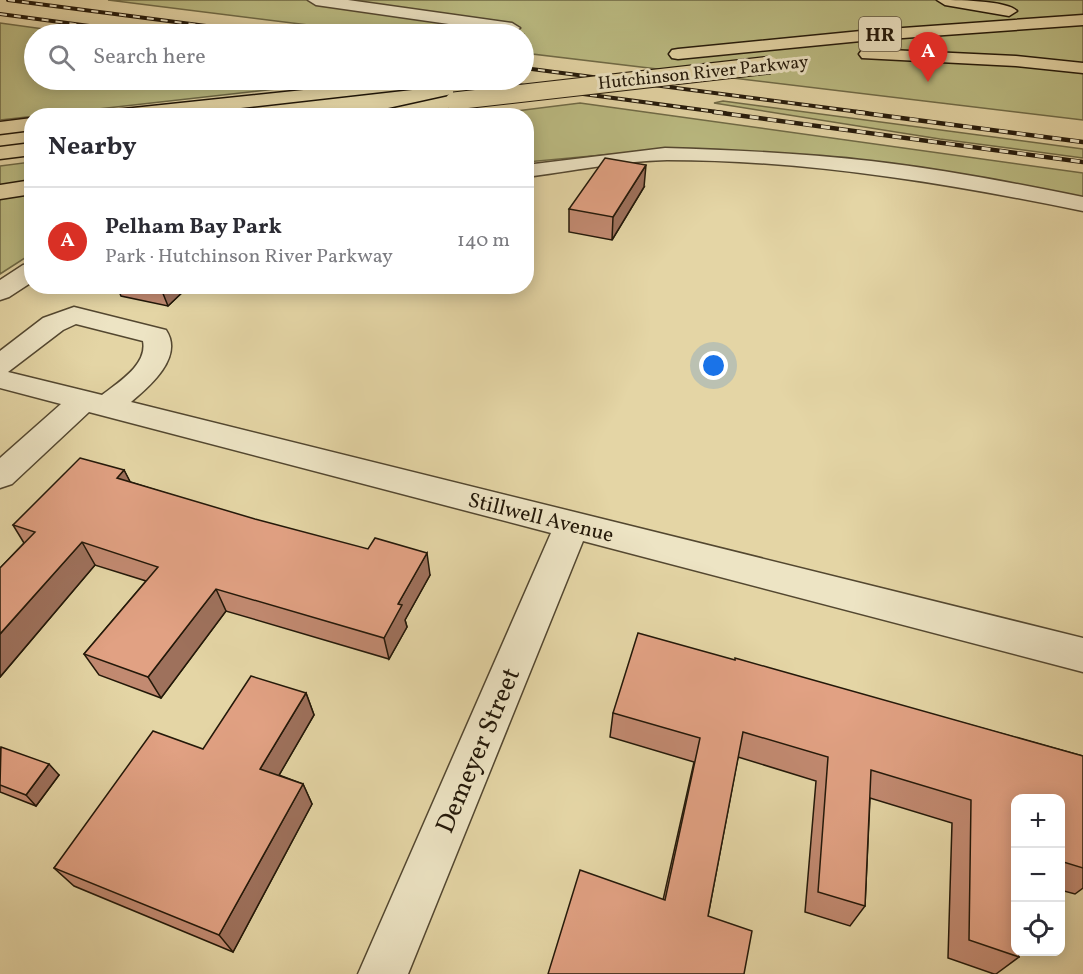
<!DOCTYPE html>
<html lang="en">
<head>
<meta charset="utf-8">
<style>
	body { margin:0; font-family:Vollkorn,serif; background:#f7f7f7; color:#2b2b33 }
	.controls { position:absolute; right:18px; bottom:18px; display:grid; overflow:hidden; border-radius:12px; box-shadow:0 3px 15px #0003 }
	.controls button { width:54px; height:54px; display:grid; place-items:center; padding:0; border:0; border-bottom:2px solid #e1e1e2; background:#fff; color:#2b2b33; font:30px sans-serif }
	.you { position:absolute; left:714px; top:366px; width:21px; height:21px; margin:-15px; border:4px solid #fff; border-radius:50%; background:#1a73e8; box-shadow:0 0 0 9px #1a73e833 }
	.badge { display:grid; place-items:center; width:39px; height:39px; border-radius:50%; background:#d93025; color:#fff; font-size:20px; font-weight:700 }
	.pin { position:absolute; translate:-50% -50px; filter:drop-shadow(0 2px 3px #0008) }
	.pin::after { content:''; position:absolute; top:32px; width:21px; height:18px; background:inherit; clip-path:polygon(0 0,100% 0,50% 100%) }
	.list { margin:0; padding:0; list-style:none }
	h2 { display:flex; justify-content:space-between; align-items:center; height:78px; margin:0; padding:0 24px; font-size:26px }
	h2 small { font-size:20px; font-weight:400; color:#7c7c81 }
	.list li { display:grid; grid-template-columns:39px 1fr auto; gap:18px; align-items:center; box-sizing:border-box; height:108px; padding:0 24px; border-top:2px solid #e1e1e2 }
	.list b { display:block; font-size:22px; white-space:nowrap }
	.list p { margin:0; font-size:20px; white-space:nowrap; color:#7c7c81 }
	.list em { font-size:20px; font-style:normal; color:#7c7c81 }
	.icon { flex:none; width:33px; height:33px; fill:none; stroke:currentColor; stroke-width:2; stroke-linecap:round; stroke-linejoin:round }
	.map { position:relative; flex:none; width:1083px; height:974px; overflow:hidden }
	.search { position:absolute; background:#fff; box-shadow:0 3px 15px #0003; left:24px; top:24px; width:510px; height:66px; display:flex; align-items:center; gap:15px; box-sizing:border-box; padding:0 21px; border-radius:33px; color:#7c7c81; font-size:22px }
	.panel { position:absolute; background:#fff; box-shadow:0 3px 15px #0003; left:24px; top:108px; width:510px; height:186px; border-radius:24px }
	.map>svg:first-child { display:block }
</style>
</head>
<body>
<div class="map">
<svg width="1083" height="974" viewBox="0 0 1083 974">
	<rect width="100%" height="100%" fill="#e4d5a5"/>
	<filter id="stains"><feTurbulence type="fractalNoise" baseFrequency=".00333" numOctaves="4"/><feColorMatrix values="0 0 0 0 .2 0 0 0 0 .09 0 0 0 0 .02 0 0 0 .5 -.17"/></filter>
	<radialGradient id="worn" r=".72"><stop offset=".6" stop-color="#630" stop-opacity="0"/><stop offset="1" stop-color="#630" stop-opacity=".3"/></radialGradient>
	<path fill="#bbbb82" stroke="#6f6a46" stroke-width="1.5" d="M 108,0 L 1083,0 L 1083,120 L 524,53 L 524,34 L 381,34 Z
		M 0,23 L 80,34 L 34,34 L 34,80 L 357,80 L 0,120 Z
		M 723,101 L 1083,149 L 1083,158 L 940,139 L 714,103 Z
		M 580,103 L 1083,173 L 1083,197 L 656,150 L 527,162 L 526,116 L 456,116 L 474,113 L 493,114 Z
		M 31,162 L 31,183 L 0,188 L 0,166 Z
		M 31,193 L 31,254 L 0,274 L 0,198 Z"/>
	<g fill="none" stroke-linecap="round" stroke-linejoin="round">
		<g stroke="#534730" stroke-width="3">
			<path id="minor" d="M 308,0 L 348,0 L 512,23 L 520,28 L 512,33 L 316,5 Z
				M 665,148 C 733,150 803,153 871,161 C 942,169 1013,183 1083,197 L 1083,211 C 946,183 807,160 667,160 C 620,161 573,171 526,177 L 526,165 Z
				M 32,263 L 32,282 L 9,297 L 0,300 L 0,280 L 23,265 Z
				M 74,307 L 166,330 C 184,357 150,386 131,402 L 1083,638 L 1083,672 L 583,541 L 408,974 L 358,974 L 551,533 L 89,412 L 12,484 L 0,488 L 0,458 L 61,404 L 0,388 L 0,351 L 43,318 ZM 76,324 L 143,341 C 148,365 117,383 102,395 L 8,372 L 63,330 Z"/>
		</g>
		<g stroke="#231809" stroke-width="3">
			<path id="highway" d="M 937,0 C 955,0 1006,0 1017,11 L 1009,16 L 945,5 Z
				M 1083,15 L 1083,25 L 861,41 L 678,59 L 672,58 L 669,54 L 672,50 L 678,49 L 861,31 Z
				M 868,49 L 1016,56 L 1083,63 L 1083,73 L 1016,66 L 862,58 L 859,54 L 862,50 Z
				M 398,80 L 452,80 L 449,84 L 443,85 L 171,116 L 105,116 L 107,112 L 114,110 Z
				M 454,95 L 461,97 L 463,101 L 461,105 L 413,116 L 375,116 L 377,112 Z
				M 32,118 L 32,130 L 0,134 L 0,122 Z
				M 32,143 L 32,155 L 0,159 L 0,147 Z
				M 32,180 L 32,194 L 0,199 L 0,185 Z"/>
		</g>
		<use href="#minor" fill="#ede4c4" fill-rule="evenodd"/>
		<use href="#highway" fill="#e4d5a5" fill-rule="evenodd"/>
		<g stroke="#231809" stroke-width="4">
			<path id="rail-far1" d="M 8,0 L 268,34
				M 0,14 L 149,34
				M 524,68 L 867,113
				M 479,80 L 725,113"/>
		</g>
		<g stroke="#231809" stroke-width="4.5">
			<path id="rail" d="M 714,112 L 1083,162
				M 856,112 L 1083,142"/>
		</g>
		<use href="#rail-far1" stroke="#ede4c4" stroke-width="2" stroke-dasharray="7" stroke-linecap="butt"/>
		<use href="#rail" stroke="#ede4c4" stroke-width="3" stroke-dasharray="9" stroke-linecap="butt"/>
		<g stroke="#231809" stroke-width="19" stroke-linecap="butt">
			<path id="highway-bridge" d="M 454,101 L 770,65"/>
		</g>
		<use href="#highway-bridge" stroke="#e4d5a5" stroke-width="17"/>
	</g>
	<path fill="#c28a71" stroke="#231809" stroke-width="1.5" d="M 644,187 L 612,240 L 569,232 L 569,209 Z
		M 117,286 L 189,286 L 168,306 L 121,296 Z
		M 124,470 L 130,482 L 430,575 L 405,620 L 407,627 L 389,659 L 226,611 L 161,698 L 99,675 L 84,654 L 146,581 L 95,565 L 0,677 L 0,568 L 24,543 L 13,525 Z
		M 735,660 L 1083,756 L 1083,888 L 1075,894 L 1060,890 L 1060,798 L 1016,798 L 1016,951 L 1019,957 L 996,974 L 994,974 L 948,958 L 952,823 L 870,798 L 865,906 L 850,926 L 805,912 L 816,781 L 738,757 L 708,916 L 663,900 L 694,762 L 610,737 L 613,713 Z
		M 306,693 L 314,715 L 279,775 L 303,784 L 312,804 L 233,952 L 74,886 L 54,868 L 203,749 Z
		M 0,748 L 59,775 L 36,806 L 0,792 Z"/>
	<path fill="#9e715c" stroke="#231809" stroke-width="1.5" d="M 646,165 L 644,187 L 612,240 L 613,217 Z
		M 160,286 L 189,286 L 168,306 Z
		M 124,470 L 136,493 L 117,478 Z
		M 82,542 L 95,565 L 0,677 L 0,634 Z
		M 427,553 L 430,575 L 405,620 L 407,627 L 389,659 L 384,638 L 398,604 Z
		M 216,589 L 226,611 L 161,698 L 148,677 Z
		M 306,693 L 314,715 L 271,789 L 260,769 Z
		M 49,764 L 59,775 L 36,806 L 26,795 Z
		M 303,784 L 312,804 L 233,952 L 219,935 Z"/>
	<path fill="#e1a183" stroke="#231809" stroke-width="1.5" d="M 605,158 L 646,165 L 613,217 L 569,209 Z
		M 80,458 L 124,470 L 117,478 L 255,519 L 368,549 L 375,538 L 427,553 L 398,604 L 402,605 L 384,638 L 216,589 L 148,677 L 84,654 L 158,567 L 82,542 L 0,634 L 0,568 L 35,532 L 13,525 Z
		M 638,633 L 735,660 L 735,658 L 767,667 L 1083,756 L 1083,868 L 1060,861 L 1060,798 L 1016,798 L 1016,951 L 1019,951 L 1019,957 L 969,940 L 971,800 L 871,770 L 865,906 L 818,892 L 828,757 L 743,732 L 708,916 L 752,931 L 744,974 L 548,974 L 580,870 L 665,900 L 700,738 L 613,713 Z
		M 251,676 L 306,693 L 260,769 L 303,784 L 219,935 L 54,868 L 153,731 L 203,749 Z
		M 1,747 L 49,764 L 26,795 L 0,785 Z"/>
	<g text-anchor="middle" stroke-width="6" stroke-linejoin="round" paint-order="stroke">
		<g font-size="18" fill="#231809" stroke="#ede4c4">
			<text transform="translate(703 72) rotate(-6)" y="6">Hutchinson River Parkway</text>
		</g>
		<rect fill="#ede4c4" stroke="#605541" stroke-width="1.5" x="859" y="17" width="42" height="34" rx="4.5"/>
		<g font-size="20" font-weight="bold" fill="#231809">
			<text x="880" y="41">HR</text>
		</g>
		<g font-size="21" fill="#231809" stroke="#ede4c4">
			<text transform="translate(541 517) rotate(14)" y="7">Stillwell Avenue</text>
		</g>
		<g font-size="26" fill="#231809" stroke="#ede4c4">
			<text transform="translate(477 750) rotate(-67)" y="9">Demeyer Street</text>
		</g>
	</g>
	<rect width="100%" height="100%" filter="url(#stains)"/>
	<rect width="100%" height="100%" fill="url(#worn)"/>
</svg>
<div class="controls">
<button>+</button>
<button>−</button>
<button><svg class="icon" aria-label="locate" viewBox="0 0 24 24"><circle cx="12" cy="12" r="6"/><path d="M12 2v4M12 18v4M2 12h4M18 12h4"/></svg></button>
</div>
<div class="you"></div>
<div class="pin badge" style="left:928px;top:82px">A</div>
<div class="search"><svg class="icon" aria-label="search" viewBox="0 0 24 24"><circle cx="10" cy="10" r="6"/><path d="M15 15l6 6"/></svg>Search here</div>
<section class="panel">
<h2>Nearby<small></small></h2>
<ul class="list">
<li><span class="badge">A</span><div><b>Pelham Bay Park</b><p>Park · Hutchinson River Parkway</p></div><em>140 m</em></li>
</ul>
</section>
</div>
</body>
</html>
